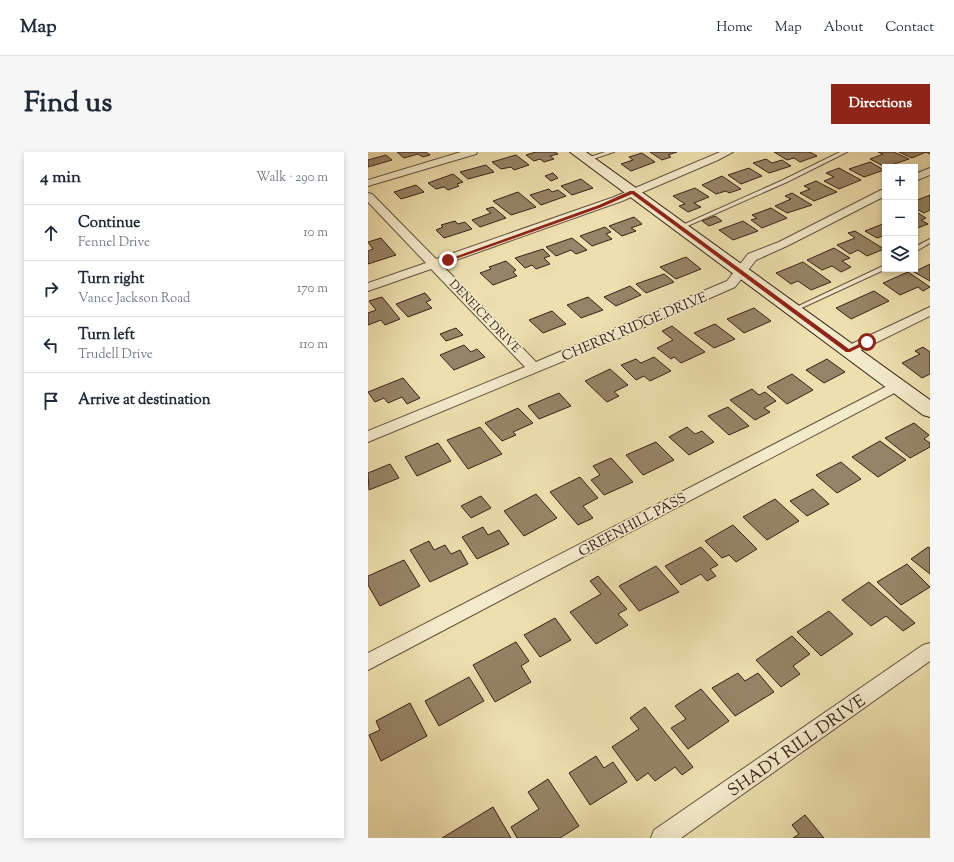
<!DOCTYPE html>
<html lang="en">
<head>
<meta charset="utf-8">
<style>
	body { margin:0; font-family:"Sorts Mill Goudy",serif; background:#f6f6f7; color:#1f2937 }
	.controls { position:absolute; right:12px; top:12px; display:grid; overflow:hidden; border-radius:0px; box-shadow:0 2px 6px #0003 }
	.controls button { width:36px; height:36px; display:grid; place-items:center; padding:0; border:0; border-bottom:1px solid #e0e1e3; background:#fff; color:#1f2937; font:20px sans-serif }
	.stop { position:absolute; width:12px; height:12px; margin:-9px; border:3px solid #8f2418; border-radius:50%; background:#fff }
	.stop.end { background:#8f2418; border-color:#fff; box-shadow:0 1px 4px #0008 }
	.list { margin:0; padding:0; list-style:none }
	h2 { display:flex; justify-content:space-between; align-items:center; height:52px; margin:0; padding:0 16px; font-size:17px }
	h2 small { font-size:13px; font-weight:400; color:#747a83 }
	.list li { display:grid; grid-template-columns:26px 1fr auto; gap:12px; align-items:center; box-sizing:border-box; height:56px; padding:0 16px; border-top:1px solid #e0e1e3 }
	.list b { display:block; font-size:15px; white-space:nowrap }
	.list p { margin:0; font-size:13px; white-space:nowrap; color:#747a83 }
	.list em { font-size:13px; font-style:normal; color:#747a83 }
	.icon { flex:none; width:22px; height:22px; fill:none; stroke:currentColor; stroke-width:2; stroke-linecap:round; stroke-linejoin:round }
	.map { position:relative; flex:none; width:562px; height:686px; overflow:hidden; border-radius:0px }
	header { display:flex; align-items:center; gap:24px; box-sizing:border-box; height:56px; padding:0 20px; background:#fff; border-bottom:1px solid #e0e1e3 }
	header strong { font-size:19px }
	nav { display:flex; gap:22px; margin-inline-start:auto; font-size:14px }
	.intro { display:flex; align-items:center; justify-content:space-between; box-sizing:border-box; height:96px; padding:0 24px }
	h1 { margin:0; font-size:28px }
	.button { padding:10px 18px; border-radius:0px; background:#8f2418; color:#fff; font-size:14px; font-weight:700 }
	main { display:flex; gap:24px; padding:0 24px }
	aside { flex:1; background:#fff; border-radius:0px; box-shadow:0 2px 6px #0003 }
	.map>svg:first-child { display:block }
</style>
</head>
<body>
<header>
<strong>Map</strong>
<nav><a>Home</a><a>Map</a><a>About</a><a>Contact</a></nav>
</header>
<div class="intro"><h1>Find us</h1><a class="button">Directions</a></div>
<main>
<aside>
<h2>4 min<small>Walk · 290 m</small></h2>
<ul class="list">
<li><svg class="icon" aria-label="ahead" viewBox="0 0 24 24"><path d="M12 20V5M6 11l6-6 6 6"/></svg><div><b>Continue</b><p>Fennel Drive</p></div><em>10 m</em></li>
<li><svg class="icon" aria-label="right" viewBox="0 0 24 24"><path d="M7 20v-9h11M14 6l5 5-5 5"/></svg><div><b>Turn right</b><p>Vance Jackson Road</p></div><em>170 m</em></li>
<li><svg class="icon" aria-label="left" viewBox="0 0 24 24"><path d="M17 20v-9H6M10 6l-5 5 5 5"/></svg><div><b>Turn left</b><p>Trudell Drive</p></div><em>110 m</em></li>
<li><svg class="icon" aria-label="arrive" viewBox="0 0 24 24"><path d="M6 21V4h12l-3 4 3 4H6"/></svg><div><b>Arrive at destination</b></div></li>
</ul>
</aside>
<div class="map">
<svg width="562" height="686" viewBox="0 0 562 686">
	<rect width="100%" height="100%" fill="#eddfae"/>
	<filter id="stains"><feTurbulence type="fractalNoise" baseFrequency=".005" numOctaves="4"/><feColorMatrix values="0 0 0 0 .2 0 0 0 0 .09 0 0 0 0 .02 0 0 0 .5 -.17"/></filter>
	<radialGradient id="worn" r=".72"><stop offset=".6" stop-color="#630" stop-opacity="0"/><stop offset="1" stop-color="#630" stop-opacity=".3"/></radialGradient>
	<path fill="#968466" stroke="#372219" d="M 29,0 L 58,0 L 62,3 L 55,5 L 50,2 L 36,6 Z
		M 168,0 L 187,0 L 190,2 L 182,4 L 186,7 L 176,10 L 172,7 L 166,9 L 158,3 Z
		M 282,0 L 309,0 L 300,3 L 303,5 L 294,8 Z
		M 406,0 L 442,0 L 449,4 L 432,10 L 426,6 L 419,8 Z
		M 510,0 L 526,0 L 541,7 L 517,15 L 502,7 L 515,2 Z
		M 531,0 L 562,0 L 562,2 L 558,0 L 544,6 Z
		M 274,1 L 287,10 L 263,19 L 253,12 L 265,8 L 261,5 Z
		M 18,3 L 24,8 L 0,15 L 0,8 Z
		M 148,3 L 161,13 L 146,18 L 143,15 L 133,17 L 124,10 Z
		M 398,7 L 404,11 L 414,8 L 423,14 L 401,21 L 385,11 Z
		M 502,10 L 516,18 L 496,25 L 481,17 Z
		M 118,13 L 126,20 L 100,27 L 92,20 Z
		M 381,16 L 394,24 L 373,32 L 360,23 Z
		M 471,16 L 493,28 L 471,37 L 456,29 L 466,25 L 458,21 Z
		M 185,21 L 190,26 L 183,29 L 177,24 Z
		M 85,22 L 95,30 L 89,32 L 91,34 L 80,38 L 76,35 L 68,37 L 60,31 Z
		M 354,24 L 373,37 L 361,41 L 358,39 L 348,42 L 334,33 Z
		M 213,27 L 225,36 L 204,43 L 193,34 Z
		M 448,29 L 469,40 L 446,49 L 432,41 L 442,37 L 436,34 Z
		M 48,33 L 56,40 L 33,47 L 26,40 Z
		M 327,36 L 341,45 L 326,51 L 333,55 L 320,60 L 311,54 L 317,52 L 305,44 Z
		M 181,37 L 184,40 L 190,38 L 198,44 L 173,53 L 162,43 Z
		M 150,40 L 168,55 L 143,63 L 125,49 Z
		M 424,41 L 444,53 L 419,61 L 407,54 L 423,47 L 417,44 Z
		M 562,43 L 562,58 L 556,61 L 547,56 L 547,49 Z
		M 125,55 L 138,66 L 112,75 L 104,68 L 123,61 L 118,57 Z
		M 403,56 L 419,66 L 394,76 L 383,68 L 389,66 L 384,63 Z
		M 547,59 L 558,66 L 553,68 L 560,72 L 547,77 Z
		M 347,64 L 354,69 L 341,74 L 334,69 Z
		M 266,65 L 274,72 L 263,76 L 268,79 L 254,84 L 241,74 Z
		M 87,69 L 90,72 L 97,70 L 104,77 L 76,86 L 68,78 L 75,75 L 73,73 Z
		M 375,69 L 390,79 L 365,88 L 351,78 Z
		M 517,71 L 517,83 L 509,86 L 497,79 Z
		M 237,75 L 243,80 L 238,82 L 244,87 L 224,94 L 212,84 Z
		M 487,79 L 516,97 L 499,104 L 490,98 L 482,102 L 469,93 L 487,86 L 480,81 Z
		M 13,86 L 28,103 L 0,112 L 0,99 L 5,97 L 0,90 Z
		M 204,86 L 219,98 L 208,102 L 203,98 L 188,104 L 178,95 Z
		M 466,96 L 482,106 L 474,109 L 483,115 L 473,120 L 464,114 L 454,118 L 439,108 Z
		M 175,97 L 182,104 L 176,106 L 182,112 L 168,117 L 164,113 L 157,116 L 147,106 Z
		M 318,105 L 333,117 L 308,127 L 292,115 Z
		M 138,109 L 148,118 L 145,120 L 149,124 L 125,133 L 112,121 L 123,117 L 121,115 Z
		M 435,110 L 463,130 L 443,138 L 430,129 L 423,132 L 408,121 Z
		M 562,112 L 562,129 L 546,120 Z
		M 540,120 L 562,135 L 555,139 L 550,135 L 532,143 L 515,131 Z
		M 296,122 L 306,130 L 278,141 L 268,132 Z
		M 262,134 L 273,143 L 248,154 L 236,145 Z
		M 506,139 L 521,149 L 483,167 L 468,156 Z
		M 57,141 L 63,148 L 58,150 L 64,156 L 40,165 L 28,152 Z
		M 14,145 L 32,167 L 17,173 L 13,168 L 0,173 L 0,161 L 8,158 L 1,149 Z
		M 220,145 L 235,158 L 213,166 L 199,153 Z
		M 386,156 L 403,169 L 376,181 L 359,167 Z
		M 184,159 L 198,172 L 175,181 L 161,168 Z
		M 347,172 L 367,187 L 346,196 L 326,181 Z
		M 304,174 L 337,200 L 313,211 L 306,205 L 303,207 L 289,196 L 305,188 L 294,179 Z
		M 88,176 L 95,183 L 78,189 L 72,182 Z
		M 96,193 L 103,200 L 109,197 L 117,205 L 86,218 L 72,203 Z
		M 555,195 L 562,200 L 562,222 L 554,226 L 534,211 L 552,202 L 547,199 Z
		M 286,205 L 303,219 L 282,229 L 276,224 L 268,228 L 253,213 L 268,207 L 273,211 Z
		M 459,207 L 477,220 L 456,231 L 438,218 Z
		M 242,217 L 260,233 L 246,240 L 251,244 L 239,250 L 217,229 Z
		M 424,222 L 445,238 L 419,252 L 399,235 Z
		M 35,226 L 52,246 L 39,252 L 34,245 L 20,251 L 16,246 L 7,250 L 0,240 Z
		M 384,237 L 391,243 L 397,240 L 408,249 L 396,256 L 402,260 L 387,268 L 362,248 Z
		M 191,241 L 203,254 L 171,267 L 160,254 Z
		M 360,255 L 381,274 L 361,283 L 340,264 Z
		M 150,256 L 165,271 L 145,280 L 148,283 L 134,289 L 117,271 Z
		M 546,271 L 561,283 L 556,287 L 562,291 L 562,295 L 542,306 L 517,286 Z
		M 112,275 L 134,302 L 100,317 L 79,288 Z
		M 319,275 L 327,282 L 334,279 L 346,290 L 321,303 L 301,285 Z
		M 512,289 L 538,308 L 510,325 L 484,305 Z
		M 288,290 L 306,308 L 275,323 L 258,303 Z
		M 70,291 L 83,309 L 49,324 L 37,305 Z
		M 243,306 L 265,330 L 236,343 L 223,328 L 232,323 L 225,314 Z
		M 473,310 L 493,327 L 469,341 L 448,323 Z
		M 22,312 L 31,326 L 1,338 L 0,321 Z
		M 212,325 L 230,346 L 215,354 L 225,366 L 210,373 L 182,340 Z
		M 445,337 L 461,352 L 439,364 L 422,349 Z
		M 168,342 L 189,366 L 156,384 L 136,359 Z
		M 113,344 L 123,356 L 103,366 L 93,354 Z
		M 407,347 L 431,369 L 399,388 L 375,365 Z
		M 365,373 L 389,397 L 368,410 L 361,403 L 354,406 L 337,389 Z
		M 115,375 L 120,383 L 131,378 L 141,392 L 109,407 L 94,385 Z
		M 61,389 L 66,398 L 77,393 L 83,402 L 92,398 L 100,412 L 62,430 L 42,398 Z
		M 333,395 L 350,413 L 342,417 L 348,424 L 339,429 L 333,422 L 313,433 L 297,414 Z
		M 560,395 L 562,396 L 562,422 L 543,407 Z
		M 36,408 L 52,434 L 12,454 L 0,433 L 0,424 Z
		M 539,412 L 562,435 L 533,453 L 509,430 Z
		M 288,414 L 311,440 L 271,459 L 251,434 Z
		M 230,424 L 259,457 L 250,462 L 260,473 L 228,492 L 202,460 L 233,442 L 222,429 Z
		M 501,430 L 547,471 L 535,479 L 518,464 L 503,474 L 474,448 Z
		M 461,459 L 485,482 L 453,504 L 429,480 Z
		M 187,466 L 203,488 L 172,505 L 156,483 Z
		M 424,484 L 442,502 L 425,514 L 432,522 L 413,535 L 388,508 Z
		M 148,490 L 161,509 L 153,514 L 163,530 L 127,550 L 105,513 Z
		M 370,521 L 377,529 L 390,521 L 406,540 L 367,564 L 344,536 Z
		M 101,525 L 116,549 L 71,574 L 57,549 Z
		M 333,537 L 361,569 L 320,597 L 303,576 L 318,567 L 307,554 Z
		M 42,551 L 59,584 L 13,609 L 1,583 L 12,578 L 8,569 Z
		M 277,555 L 325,615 L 314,623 L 307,615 L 287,629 L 280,621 L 269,629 L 244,595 L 271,577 L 262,566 Z
		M 228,604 L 236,616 L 245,610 L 259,630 L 222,653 L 201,621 Z
		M 180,627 L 211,674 L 192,686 L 149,686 L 143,675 L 171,657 L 160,640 Z
		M 125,655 L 143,686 L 74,686 Z
		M 437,663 L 456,686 L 425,686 L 431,682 L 424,673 Z"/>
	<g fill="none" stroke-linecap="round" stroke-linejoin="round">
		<g stroke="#64513e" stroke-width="2">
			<path id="lane" d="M 237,0 L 246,0 L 219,9 L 216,7 Z
				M 472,0 L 479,0 L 419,30 L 315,76 L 310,75 L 415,28 Z
				M 562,87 L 562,91 L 547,100 L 547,95 Z
				M 517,113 L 518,117 L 427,159 L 425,160 L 422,158 Z"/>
		</g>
		<g stroke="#64513e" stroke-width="2">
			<path id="street" d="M 93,0 L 109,0 L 108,2 L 0,34 L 0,28 Z
				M 352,0 L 365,0 L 350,8 L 254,49 L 74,113 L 168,210 L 359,129 L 380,102 L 411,90 L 513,38 L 517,37 L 517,44 L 419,94 L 388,108 L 367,135 L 256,184 L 0,290 L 0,279 L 157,215 L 63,117 L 0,139 L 0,131 L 58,111 L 0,50 L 0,41 L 4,42 L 68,107 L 246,45 Z
				M 562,16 L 562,23 L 547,29 L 547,22 Z
				M 562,155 L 562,164 L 485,202 L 475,202 L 473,199 L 475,196 Z
				M 529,229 L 534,231 L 536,234 L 534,237 L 0,518 L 0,501 Z
				M 562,491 L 562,509 L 313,686 L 283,686 L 286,678 L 555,493 Z"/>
		</g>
		<g stroke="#372219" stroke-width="2">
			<path id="secondary" d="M 202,0 L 218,0 L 562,248 L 562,265 L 555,263 Z"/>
		</g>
		<use href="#lane" fill="#f3eaca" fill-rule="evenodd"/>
		<use href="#street" fill="#f3eaca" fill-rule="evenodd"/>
		<use href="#secondary" fill="#f3eaca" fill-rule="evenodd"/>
	</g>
	<path fill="#8f2418" d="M 262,39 L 266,39 L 481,197 L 497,189 L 502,190 L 482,200 L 478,200 L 264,42 L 234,55 L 82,109 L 78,108 L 231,53 Z"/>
	<g text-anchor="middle" stroke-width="3.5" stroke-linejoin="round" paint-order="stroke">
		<g font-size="12" fill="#372219" stroke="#f3eaca">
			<text transform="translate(117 164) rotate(46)" y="4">DENEICE DRIVE</text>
		</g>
		<g font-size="14" fill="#372219" stroke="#f3eaca">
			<text transform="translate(266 174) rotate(-23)" y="5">CHERRY RIDGE DRIVE</text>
			<text transform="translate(264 372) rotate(-28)" y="5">GREENHILL PASS</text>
		</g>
		<g font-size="17" fill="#372219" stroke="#f3eaca">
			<text transform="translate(428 593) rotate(-35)" y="6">SHADY RILL DRIVE</text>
		</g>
	</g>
	<rect width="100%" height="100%" filter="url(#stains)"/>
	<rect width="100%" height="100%" fill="url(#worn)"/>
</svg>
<div class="controls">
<button>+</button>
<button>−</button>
<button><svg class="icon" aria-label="layers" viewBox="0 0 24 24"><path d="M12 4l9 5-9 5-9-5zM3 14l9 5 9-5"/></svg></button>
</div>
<div class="stop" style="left:499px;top:190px"></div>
<div class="stop end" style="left:80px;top:108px"></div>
</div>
</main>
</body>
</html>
